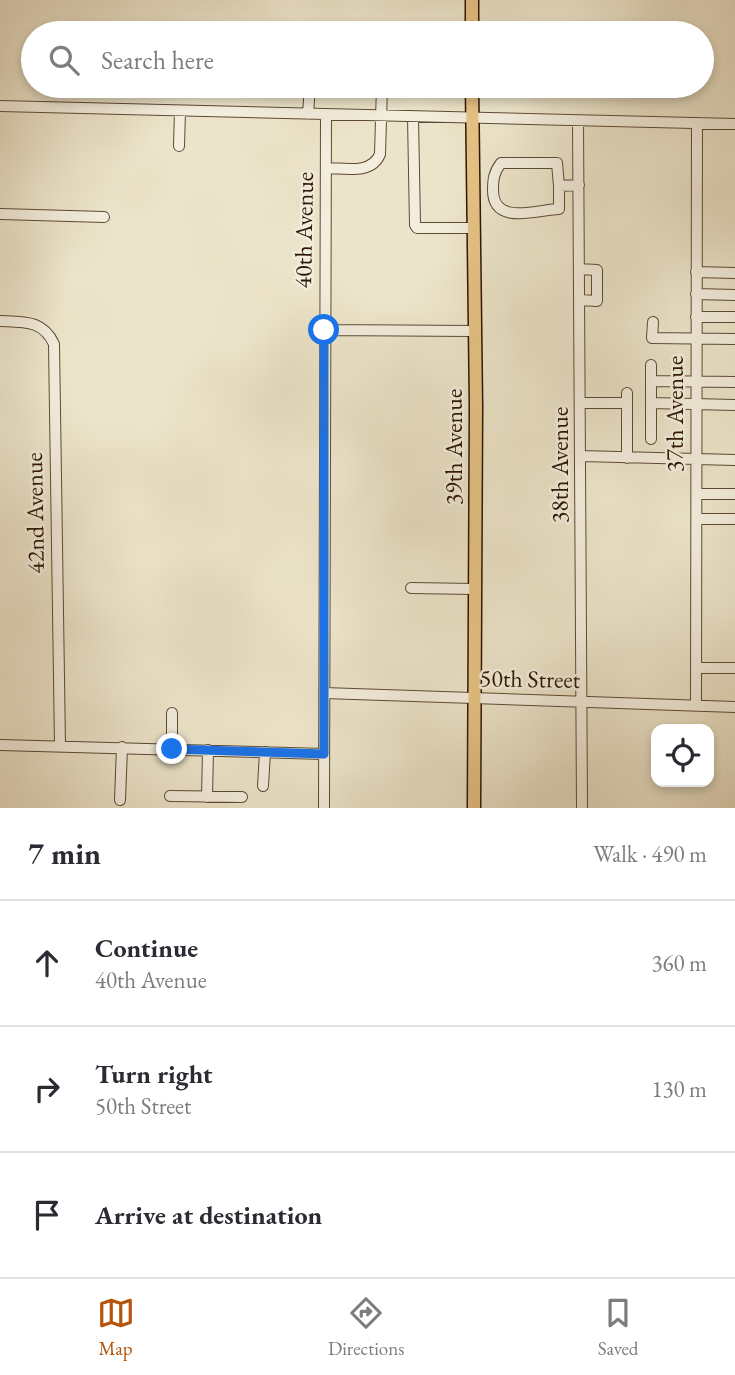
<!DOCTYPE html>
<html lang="en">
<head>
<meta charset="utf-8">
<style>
	body { margin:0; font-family:"EB Garamond",serif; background:#f2f2f3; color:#2b2b33 }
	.controls { position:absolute; right:21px; bottom:21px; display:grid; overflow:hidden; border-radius:14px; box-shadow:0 4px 10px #0003 }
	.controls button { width:63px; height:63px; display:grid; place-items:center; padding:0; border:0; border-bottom:2px solid #e1e1e2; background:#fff; color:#2b2b33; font:35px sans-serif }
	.stop { position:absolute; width:21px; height:21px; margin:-16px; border:5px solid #1a73e8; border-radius:50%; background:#fff }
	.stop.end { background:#1a73e8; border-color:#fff; box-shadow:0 2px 7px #0008 }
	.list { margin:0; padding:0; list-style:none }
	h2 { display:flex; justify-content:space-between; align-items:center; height:91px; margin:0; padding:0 28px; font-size:30px }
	h2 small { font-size:23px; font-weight:400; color:#7c7c81 }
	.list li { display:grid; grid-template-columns:46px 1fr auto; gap:21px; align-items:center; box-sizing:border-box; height:126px; padding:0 28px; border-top:2px solid #e1e1e2 }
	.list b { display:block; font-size:26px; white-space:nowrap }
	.list p { margin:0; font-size:23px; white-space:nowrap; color:#7c7c81 }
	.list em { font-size:23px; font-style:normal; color:#7c7c81 }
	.icon { flex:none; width:38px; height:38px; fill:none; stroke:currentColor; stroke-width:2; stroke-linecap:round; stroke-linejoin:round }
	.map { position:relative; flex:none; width:735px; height:808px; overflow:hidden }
	.search { position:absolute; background:#fff; box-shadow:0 4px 10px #0003; left:21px; right:21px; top:21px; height:77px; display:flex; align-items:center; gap:18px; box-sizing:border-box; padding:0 24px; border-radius:38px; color:#7c7c81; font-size:26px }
	.sheet { height:469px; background:#fff }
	nav { display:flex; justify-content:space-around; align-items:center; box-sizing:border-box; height:98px; border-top:2px solid #e1e1e2; background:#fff; font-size:19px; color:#7c7c81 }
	nav a { display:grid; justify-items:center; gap:4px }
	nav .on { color:#b45309 }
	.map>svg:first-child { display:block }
</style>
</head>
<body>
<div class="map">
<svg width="735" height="808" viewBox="0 0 735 808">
	<rect width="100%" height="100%" fill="#ece4ca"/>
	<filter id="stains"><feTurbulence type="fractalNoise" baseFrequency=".00286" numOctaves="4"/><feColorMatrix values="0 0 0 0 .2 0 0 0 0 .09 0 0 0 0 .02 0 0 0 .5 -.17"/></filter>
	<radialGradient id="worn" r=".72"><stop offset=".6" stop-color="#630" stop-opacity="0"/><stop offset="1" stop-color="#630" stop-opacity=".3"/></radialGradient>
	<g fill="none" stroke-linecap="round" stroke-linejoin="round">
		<g stroke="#5e4a33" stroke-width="12">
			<path id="minor" d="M 0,106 L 735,124
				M 308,114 L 310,86
				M 413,117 L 415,225 L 417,228 L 474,228
				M 578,121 L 582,808
				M 179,146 L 180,111
				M 326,168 C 344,168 372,175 380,154 L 382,86
				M 559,186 L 559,209 C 540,209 493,227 493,190 C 493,179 494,172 501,163 L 557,163 L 559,186 L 579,185
				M 0,214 L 104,217
				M 579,269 L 597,270 L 597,301 L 580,300
				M 696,272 L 735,273
				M 696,294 L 735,295
				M 696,317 L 735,317
				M 0,321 C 24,322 43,320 54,344 L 60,745
				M 653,322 L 652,338 L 735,339
				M 324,330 L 474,331
				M 652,381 L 735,382
				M 627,393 L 627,458
				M 580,403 L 627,403
				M 651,403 L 735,405
				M 651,439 L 651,365
				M 581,456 L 735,460
				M 697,494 L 735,494
				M 697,519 L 735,519
				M 411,588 L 474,589
				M 696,668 L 735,668
				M 324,693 L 735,707
				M 696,705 L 697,123
				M 172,713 L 172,749
				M 0,745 L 324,754
				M 263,786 L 265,752
				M 170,796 L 242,797
				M 207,797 L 208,750
				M 120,800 L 122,747
				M 324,808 L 326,115"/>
		</g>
		<g stroke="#2e1601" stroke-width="15">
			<path id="major" d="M 472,0 L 472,33
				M 472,86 L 476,406 L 474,808"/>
		</g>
		<use href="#minor" stroke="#f3eddd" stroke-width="10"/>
		<use href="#major" stroke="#e6c285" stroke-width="12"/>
	</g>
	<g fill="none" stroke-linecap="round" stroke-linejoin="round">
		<path stroke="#1a73e8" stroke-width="9" d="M 172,749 L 324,754 L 324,330"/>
	</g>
	<g text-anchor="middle" stroke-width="5" stroke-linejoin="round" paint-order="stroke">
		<g font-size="24" fill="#2e1601" stroke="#f3eddd">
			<text transform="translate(304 230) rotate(-89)" y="8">40th Avenue</text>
			<text transform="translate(675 414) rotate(-90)" y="8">37th Avenue</text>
			<text transform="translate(454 447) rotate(-90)" y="8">39th Avenue</text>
			<text transform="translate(560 465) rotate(-90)" y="8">38th Avenue</text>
			<text transform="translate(35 513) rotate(-91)" y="8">42nd Avenue</text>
			<text transform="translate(530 679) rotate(1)" y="8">50th Street</text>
		</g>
	</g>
	<rect width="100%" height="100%" filter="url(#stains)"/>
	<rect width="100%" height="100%" fill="url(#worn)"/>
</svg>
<div class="controls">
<button><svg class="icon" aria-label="locate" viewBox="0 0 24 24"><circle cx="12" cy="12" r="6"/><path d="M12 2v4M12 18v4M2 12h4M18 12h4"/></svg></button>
</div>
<div class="stop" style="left:324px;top:330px"></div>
<div class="stop end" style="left:172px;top:749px"></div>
<div class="search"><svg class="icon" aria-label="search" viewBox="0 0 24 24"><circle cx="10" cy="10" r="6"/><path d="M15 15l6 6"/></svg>Search here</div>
</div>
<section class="sheet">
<h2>7 min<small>Walk · 490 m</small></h2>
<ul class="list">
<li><svg class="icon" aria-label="ahead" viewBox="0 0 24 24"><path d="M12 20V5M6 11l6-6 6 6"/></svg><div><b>Continue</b><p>40th Avenue</p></div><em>360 m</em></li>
<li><svg class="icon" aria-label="right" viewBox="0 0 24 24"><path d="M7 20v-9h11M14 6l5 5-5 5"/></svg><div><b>Turn right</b><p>50th Street</p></div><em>130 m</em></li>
<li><svg class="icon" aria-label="arrive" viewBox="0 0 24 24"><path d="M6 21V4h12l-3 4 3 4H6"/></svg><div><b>Arrive at destination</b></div></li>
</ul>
</section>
<nav>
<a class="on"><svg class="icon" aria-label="map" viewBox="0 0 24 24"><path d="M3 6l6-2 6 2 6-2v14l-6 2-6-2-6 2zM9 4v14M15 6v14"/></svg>Map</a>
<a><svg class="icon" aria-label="directions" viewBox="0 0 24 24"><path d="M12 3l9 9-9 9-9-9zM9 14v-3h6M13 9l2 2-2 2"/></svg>Directions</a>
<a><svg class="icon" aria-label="saved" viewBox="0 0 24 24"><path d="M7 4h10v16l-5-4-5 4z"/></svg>Saved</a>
</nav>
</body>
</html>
